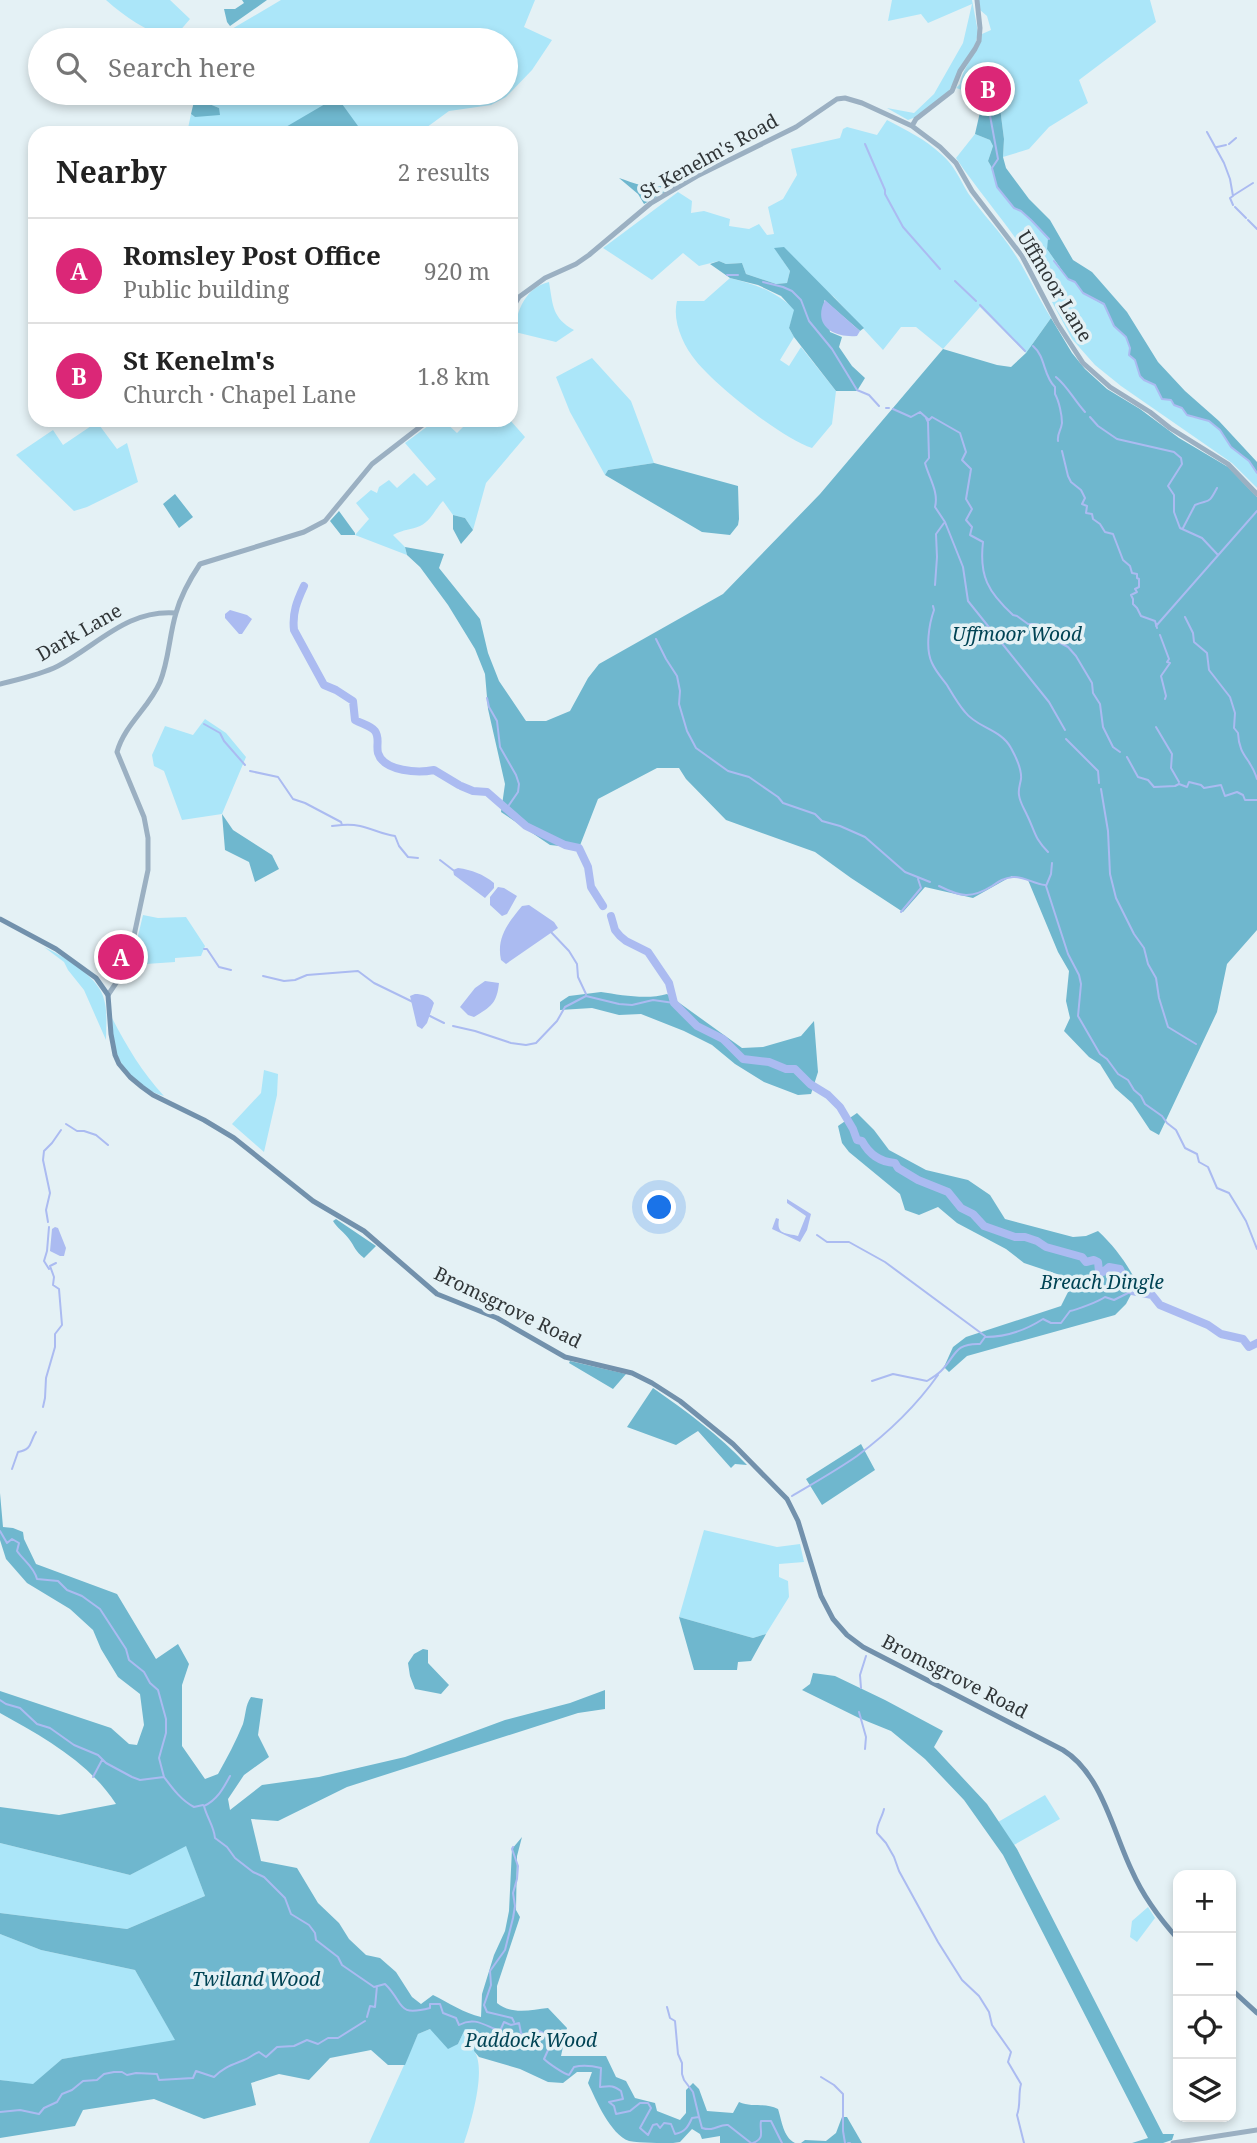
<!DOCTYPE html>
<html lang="en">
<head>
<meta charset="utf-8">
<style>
	body { margin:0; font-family:"Noto Serif",serif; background:#f6f6f6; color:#222 }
	.controls { position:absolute; right:21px; bottom:21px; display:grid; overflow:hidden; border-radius:14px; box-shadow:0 4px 10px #0003 }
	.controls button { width:63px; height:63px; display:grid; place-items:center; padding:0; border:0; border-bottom:2px solid #e0e0e0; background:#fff; color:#222; font:35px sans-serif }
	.you { position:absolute; left:660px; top:1208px; width:24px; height:24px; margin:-18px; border:5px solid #fff; border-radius:50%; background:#1a73e8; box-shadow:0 0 0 10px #1a73e833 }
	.badge { display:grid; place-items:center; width:46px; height:46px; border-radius:50%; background:#db2777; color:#fff; font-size:23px; font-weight:700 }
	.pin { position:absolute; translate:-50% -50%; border:4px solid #fff; box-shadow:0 2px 7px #0006 }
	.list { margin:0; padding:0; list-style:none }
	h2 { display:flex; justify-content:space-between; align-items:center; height:91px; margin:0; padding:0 28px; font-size:30px }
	h2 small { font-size:23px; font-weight:400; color:#767676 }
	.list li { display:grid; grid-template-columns:46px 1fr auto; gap:21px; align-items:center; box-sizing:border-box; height:105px; padding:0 28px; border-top:2px solid #e0e0e0 }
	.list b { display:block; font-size:26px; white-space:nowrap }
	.list p { margin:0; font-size:23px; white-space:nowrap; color:#767676 }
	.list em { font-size:23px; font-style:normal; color:#767676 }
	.icon { flex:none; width:38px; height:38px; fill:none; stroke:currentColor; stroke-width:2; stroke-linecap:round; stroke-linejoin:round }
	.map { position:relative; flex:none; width:1257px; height:2143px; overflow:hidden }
	.search { position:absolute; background:#fff; box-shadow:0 4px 10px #0003; left:28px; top:28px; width:490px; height:77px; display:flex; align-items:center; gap:18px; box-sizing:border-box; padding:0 24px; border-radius:38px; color:#767676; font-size:26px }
	.panel { position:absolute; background:#fff; box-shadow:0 4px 10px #0003; left:28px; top:126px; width:490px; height:301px; border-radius:21px }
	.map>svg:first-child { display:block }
</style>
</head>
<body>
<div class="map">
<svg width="1257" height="2143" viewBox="0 0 1257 2143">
	<rect width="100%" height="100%" fill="#e4f1f5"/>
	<path fill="#abe6f9" d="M 106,0 L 170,0 L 190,19 L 172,40 L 169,40 C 145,29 126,18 106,0 Z
		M 281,0 L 535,0 L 524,27 L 552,40 L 532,70 L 506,97 L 491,105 L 449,111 L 419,133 L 348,133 L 358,126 L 279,131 L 270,133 L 187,133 L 191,114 L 195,117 L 219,108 L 207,103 L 204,93 L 506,93 L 506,40 L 213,40 Z
		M 892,0 L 972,0 L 978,32 L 976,42 L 972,51 L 960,68 L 949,91 L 916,117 L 908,120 L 887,108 L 914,113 L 934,94 L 963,43 L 972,4 L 928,23 L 921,14 L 888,21 Z
		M 978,0 L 1150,0 L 1156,22 L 1079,80 L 1088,103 L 1049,127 L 1029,149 L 1003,157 L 1004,139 L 999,100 L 983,99 L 981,96 L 956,88 L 960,84 C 963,66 978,53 982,34 L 991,30 L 987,16 L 980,10 Z
		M 887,120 C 906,130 925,139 941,154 C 955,166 959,178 968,193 C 982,214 1001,232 1014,253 C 1028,274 1037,296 1051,318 L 1026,353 L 980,307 L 943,349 L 916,327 L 901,327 L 883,350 L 834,297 L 775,249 L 790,271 L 787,283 L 776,284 L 746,274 L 742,263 L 726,264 L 719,261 L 699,266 L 683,253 L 652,280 L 603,248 L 678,192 L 692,201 L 691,213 L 704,211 L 730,219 L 729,226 L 749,229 L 759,224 L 767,235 L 774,234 L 768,207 L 783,199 L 797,175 L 791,149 L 840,138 L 843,129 L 847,127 L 877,135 Z
		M 975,134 L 990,140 L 993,146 L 988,161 L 992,168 L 997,187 L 1014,208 L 1021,211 L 1031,220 L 1049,239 L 1047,249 L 1068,279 L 1075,282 L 1083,293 L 1104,304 L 1114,326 L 1126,337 L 1130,348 L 1130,355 L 1135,360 L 1140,376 L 1144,380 L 1155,385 L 1162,399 L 1171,400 L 1191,417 L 1209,421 L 1220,430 L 1231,447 L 1249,461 L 1257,473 L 1257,488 L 1232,463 L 1121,386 L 1095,365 L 1072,339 L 1052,302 L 1057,299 L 1031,254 L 1027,255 C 1005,221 978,191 956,158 Z
		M 730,278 C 756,285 774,290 795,310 L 789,328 L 794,337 L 780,360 L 789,366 L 801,347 L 836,391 L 832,424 L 812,448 C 783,439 716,386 696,361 C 683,345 672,321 677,301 L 704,301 Z
		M 549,282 C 553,305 552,318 574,330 L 556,342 L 515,332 C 516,311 526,287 549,282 Z
		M 592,358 L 631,401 L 654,463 L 608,470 L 605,475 L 570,412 L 556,377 Z
		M 436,420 L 443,420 L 457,433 L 465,425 L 461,420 L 510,420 L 525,437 L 486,483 L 473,530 L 465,518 L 453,515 L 443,501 C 435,509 431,521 420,526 C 411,530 404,529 393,535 L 405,547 L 407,555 L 355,535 L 369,519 L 356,503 L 371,490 L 377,493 L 379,487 L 389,480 L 397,488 L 414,473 L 427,486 L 436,479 L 405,443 Z
		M 97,422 L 117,449 L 127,443 L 138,482 L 87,507 L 74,511 L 16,455 L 53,430 L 63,445 Z
		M 205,719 L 226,733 L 246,757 L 222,814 L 182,820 L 164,771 L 154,766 L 152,755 L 165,726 L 193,735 Z
		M 143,915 L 158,918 L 186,917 L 205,946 L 201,956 L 175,958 L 175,962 L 131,965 Z
		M 44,947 C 63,956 96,975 103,996 C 108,1010 106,1025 106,1040 L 84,990 L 68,970 L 64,962 Z
		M 112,1018 C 127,1047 142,1072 164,1096 C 142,1091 120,1069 114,1046 C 112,1038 113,1027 112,1018 Z
		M 264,1070 L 278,1074 L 277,1095 L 264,1152 L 232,1124 L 261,1093 Z
		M 704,1530 L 777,1547 L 800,1544 L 804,1562 L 779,1564 L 779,1577 L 788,1581 L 789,1597 L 766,1634 L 753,1638 L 679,1617 Z
		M 1045,1795 L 1060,1819 L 1014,1845 L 998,1822 Z
		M 0,1843 L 130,1875 L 186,1845 L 205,1896 L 127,1929 L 0,1913 Z
		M 1148,1907 L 1155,1918 L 1137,1942 L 1130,1937 L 1132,1921 Z
		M 0,1934 L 41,1950 L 135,1970 L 176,2041 L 62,2059 L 33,2085 L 0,2080 Z
		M 430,2029 L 458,2044 L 465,2029 L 477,2029 L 474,2051 C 487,2068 471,2123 464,2143 L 369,2143 L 418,2034 Z"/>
	<path fill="#6fb7ce" d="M 242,0 L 267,0 L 230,26 L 227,22 L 224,9 L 235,9 L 244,3 Z
		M 196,93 L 204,93 L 207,103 L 219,108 L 220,115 L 195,117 L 191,114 Z
		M 337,97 L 358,126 L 348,133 L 270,133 L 279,131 Z
		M 983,99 L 999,100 L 1004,139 L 1003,157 L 1006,168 L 1029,199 L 1050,220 L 1073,260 L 1092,272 L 1127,312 L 1158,362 L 1185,391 L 1219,421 L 1257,462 L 1257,473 L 1249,461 L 1231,447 L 1220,430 L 1209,421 L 1187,415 L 1182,408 L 1174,405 L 1171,400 L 1162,399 L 1155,385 L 1144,380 L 1140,376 L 1135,360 L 1129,355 L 1130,348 L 1126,337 L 1114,326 L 1104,305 L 1083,293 L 1075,282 L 1068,279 L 1047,249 L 1048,239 L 1031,220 L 1021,211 L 1014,208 L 997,187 L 992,168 L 988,161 L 993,146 L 990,140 L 975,134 Z
		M 689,173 L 689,178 L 644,204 L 638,194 L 619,178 C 656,191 655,191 689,173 Z
		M 784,247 L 864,328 L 860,331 L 824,300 L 830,332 L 842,337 L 839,347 L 852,366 L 865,378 L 857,391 L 836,391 L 794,337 L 789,328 L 794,310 L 781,296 L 758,285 L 730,278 L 710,264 L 719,261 L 726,264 L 742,263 L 746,274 L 776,284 L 787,283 L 790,271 L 774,248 Z
		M 1051,318 L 1072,353 L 1085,369 L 1107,389 L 1140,409 L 1179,438 L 1228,467 L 1257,497 L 1257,930 L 1227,964 L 1217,1012 L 1159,1135 L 1150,1130 L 1132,1103 L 1115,1088 L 1100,1064 L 1089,1057 L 1064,1031 L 1070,1018 L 1066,1001 L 1069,971 L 1058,952 L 1028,880 L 1012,876 L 973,898 L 925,887 L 903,912 L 851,878 L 815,852 L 726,820 L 686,779 L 679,768 L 657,768 L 598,799 L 579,848 L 550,845 L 501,812 L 505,784 L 488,709 L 485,674 L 475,649 L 448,605 L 420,567 L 407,555 L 405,547 L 444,554 L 439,568 L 480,619 L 488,653 L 499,681 L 526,721 L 546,721 L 570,711 L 588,678 L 599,664 L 723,594 L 820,494 L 943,349 L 997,365 L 1011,367 L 1026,353 Z
		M 654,463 L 738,486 L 739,519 L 738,525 L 730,535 L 702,532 L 605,475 L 608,470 Z
		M 175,494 L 193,517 L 179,528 L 163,504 Z
		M 339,511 L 355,533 L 355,535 L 341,535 L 330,521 Z
		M 453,515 L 465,518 L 473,530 L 461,544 L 453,529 Z
		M 222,814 L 233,830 L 272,855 L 279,869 L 255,882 L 249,862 L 225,850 Z
		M 601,992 C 621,995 647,1000 667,994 L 742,1048 L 763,1047 L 801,1036 L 814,1021 L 818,1072 L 811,1094 L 798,1095 L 764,1082 L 735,1064 L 712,1045 L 684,1031 L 641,1014 L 619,1015 L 592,1008 L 560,1010 L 560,1002 L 569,996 Z
		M 857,1113 L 874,1130 L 889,1150 L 926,1170 L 968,1180 L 990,1195 L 1005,1219 L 1073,1237 L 1086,1236 L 1098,1231 C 1115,1247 1126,1262 1137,1283 L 1126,1304 L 1115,1315 L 967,1356 L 949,1372 L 944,1367 L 953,1347 L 966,1337 L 1061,1306 L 1071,1286 L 1063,1276 L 1024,1263 L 1006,1249 L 957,1223 L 938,1207 L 919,1215 L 905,1210 L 900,1194 L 849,1152 L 842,1143 L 838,1126 Z
		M 336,1219 L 376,1246 L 364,1258 C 355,1251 355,1247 349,1239 C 344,1232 337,1228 333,1221 Z
		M 570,1361 L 626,1374 L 613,1389 L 569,1363 Z
		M 653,1388 C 686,1411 719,1435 747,1465 L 735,1464 L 731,1468 L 698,1431 L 676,1445 L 627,1427 Z
		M 861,1444 L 875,1470 L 822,1505 L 806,1479 Z
		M 0,1493 L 3,1527 L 13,1528 L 23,1532 L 24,1539 L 36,1564 L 117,1594 L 156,1659 L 178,1644 L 189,1664 L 182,1685 L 182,1746 L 205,1779 L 218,1774 C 227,1758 236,1741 243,1724 C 246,1714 245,1706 251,1697 L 263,1699 L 258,1735 L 269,1757 L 244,1775 L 228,1799 L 230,1810 L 262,1785 L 319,1777 L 405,1757 L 505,1720 L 570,1703 L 605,1690 L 605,1709 L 578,1713 L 347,1787 L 278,1821 L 251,1819 L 261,1861 L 297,1868 L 318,1903 L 339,1923 L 349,1939 L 366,1955 L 380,1958 L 396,1972 L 412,1997 L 421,2004 L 433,1995 C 449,2003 464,2013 481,2017 L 482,1994 L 494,1955 L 505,1931 L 509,1911 L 512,1849 L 522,1837 L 517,1856 L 516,1910 L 520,1917 L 497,1986 L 497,2003 C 511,2015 531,2010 548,2008 L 567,2028 L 561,2056 L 606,2056 L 616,2077 L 626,2081 L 635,2098 L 655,2103 L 657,2111 L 680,2120 L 686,2113 L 686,2090 L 693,2083 L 699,2089 L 707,2111 L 733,2113 L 739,2102 C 752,2108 765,2102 778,2109 C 782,2121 783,2137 795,2143 L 720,2143 L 720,2136 L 702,2139 L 700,2134 L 692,2129 L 680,2142 L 673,2143 C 660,2143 642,2143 629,2141 C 610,2134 596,2100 588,2083 L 592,2072 L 577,2072 L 563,2083 L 548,2082 L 520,2069 L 479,2057 L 474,2051 L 476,2029 L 465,2029 L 458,2044 L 448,2049 L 430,2029 L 418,2034 L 405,2065 L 388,2065 L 371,2050 L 330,2058 L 309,2080 L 279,2074 L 251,2083 L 256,2105 L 204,2119 L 154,2099 L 83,2110 L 75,2126 L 0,2138 L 0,2080 L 33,2084 L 62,2059 L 175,2040 L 135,1970 L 41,1950 L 0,1934 L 0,1913 L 127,1929 L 205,1896 L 186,1846 L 130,1875 L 0,1843 L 0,1807 L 59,1815 L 116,1804 C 89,1762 43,1737 0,1713 L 0,1691 L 111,1728 L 129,1744 L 137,1745 L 144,1725 L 140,1694 L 118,1677 L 101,1649 L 93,1630 L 70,1609 L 27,1583 L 6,1559 L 0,1540 Z
		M 679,1617 L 753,1638 L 766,1634 L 751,1661 L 738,1662 L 737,1670 L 694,1670 Z
		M 423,1649 L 428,1650 L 428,1663 L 449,1685 L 441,1694 L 415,1689 L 410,1676 L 408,1663 L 414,1654 Z
		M 813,1673 L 835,1676 L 885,1700 L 943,1731 L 934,1747 L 987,1804 L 1017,1849 L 1163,2134 L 1174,2134 L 1172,2140 L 1163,2143 L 1132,2143 L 1148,2138 L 1003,1855 L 964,1800 L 925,1759 L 891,1731 L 859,1718 L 802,1690 L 810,1684 Z
		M 842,2117 L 847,2117 L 862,2143 L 801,2143 L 805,2140 L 826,2141 L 836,2133 Z"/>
	<path fill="#abbbf1" d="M 825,300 L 860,331 L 857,336 C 834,338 812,326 825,300 Z
		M 230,610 L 247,615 L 252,619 L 242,634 L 239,634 L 225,618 L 225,614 Z
		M 458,868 C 472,870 483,874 494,883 L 494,888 L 485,898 L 454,875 L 453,870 Z
		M 498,887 L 504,888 L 517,896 L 507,914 L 502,916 L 490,905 L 490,897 Z
		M 529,905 L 554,922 L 558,928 L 506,964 L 501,960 C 496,937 509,922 522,906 Z
		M 485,981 L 499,983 C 497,1003 491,1007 474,1017 L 468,1015 L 460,1007 L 475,988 Z
		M 415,994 C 422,994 430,996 434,1003 L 427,1023 L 422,1029 L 417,1026 L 410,996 Z
		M 787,1199 L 811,1214 L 807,1230 L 800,1242 L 772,1229 L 776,1218 L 779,1219 C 776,1235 786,1233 798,1236 L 806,1216 L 787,1203 Z
		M 55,1227 L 58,1228 L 66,1248 L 64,1256 L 60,1256 L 50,1251 L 52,1229 Z"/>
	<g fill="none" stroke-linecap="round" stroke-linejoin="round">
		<path stroke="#abbbf1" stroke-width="2" d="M 989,110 L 998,159 L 992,168 L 997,187 L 1014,208 L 1021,211 L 1031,220 L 1049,239
			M 1207,132 L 1224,163 L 1230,179 L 1233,196 L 1230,198 L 1233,205
			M 865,144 L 885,190 L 885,194 L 903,227 L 940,269
			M 1229,144 L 1236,138
			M 1217,147 L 1226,145
			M 1234,195 L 1253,183
			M 1235,207 L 1246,218
			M 1248,220 L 1257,229
			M 1054,261 L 1068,279 L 1075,282 L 1083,293 L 1104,304 L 1114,326 L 1126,337 L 1130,348 L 1129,355 L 1135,360 L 1140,376 L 1144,380 L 1155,385 L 1162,399 L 1171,400 L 1174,405 L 1182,408 L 1187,415 L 1209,421 L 1220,430 L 1231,447 L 1249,461 L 1257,473
			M 727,275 L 738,275
			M 955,281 L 976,301
			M 763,282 L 783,287 L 792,291 L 801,300 L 809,321 L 832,349 L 857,390 L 869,395 L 879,406
			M 980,305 L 1025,351
			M 1033,346 C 1046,357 1043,376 1055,387 L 1055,394 C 1059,401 1062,415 1062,423 C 1061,431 1057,433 1058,441
			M 1056,377 C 1068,387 1074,400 1085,412
			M 886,408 L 889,408
			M 893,409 L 911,417 L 920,412 L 929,420 L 932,417 L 960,433 L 966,452 L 962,460 L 971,469 L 966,499 L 972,509 L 966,520 L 972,527 L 970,535 L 983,542 C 979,576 988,592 1013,615 L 1017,616 L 1028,624 L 1034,624 L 1043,627 L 1049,637 L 1068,647 L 1076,656 L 1092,683 L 1093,693 L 1100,704 L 1103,727 L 1113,747 L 1120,752
			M 1090,417 L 1098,426 L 1117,439 L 1174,452 L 1181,458 L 1182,464 L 1168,486 L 1174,495 L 1174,512 L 1180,528 L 1202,538 L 1218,555
			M 926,418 L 928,422 L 929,458 L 925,463 C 929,478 939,492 935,507 L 945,522 L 963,567 L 968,601 L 1049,702 L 1065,730
			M 1062,451 L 1068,476 L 1071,482 L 1081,490 L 1085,498 L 1082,504 L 1087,506 L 1086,513 L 1092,514 L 1093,519 L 1100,524 L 1105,532 L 1113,534 L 1123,560 L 1130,566 L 1132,573 L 1137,574 L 1137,578 L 1139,579 L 1139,587 L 1135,589 L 1137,592 L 1131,595 L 1133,599 L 1133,604 L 1137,608 L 1141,616 L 1155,621 L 1157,628
			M 1183,528 L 1195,505 C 1210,499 1208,505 1217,488
			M 935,585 L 937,557 L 936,534 L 944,523
			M 933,606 L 934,610 C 929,624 925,649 932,663 C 936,672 942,678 947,685 C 953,695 958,704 965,712 C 977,728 1001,729 1011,748 C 1016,757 1022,769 1021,779 C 1020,785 1018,789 1019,795 C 1020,803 1024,808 1027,815 C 1035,831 1034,838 1048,852
			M 1185,617 L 1193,633 L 1194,642 L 1207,653 L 1209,670 L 1230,697 L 1235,713 L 1234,728 L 1238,733 C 1239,757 1251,758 1257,779
			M 1156,626 L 1257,511
			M 1160,635 L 1169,659 L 1167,662 L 1170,663 L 1161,676 L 1166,696 L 1165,699
			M 656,639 L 666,659 L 677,676 L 680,691 L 679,704 L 687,731 L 696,748 L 728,771 L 749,777 L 778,797 L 783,803 L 815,814 L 822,821 L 840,826 L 865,837 L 905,872 L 930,882
			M 487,698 L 489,707 L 497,721 L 500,747 L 516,775 L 519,784 L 518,792 L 507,808
			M 204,724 L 220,733 L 224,741 L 245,765
			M 1156,727 L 1172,754 L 1171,768 L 1179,782
			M 1066,739 L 1098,771 L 1099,783
			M 1127,757 L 1138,777 L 1148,780 L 1154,787 L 1175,786 L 1179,784 L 1187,787 L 1189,782 L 1201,785 L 1204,788 L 1221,785 L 1225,796 L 1237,792 L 1243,795 L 1245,800 L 1257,800
			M 250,771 L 278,777 L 293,799 L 305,803 L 341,822 L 342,825 C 365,823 375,833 395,836 L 399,846 L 408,857 L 418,858
			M 1101,789 L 1108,831 L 1110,874 L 1116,898 L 1134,934 L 1144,948 L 1148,964 L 1156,978 L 1159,998 L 1168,1027 L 1196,1044
			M 332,826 L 342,825
			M 440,860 L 453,870
			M 1052,863 L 1051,874 L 1046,886 L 1068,954 L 1079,975 L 1081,984 L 1078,1016 L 1100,1054 L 1107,1059 L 1118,1074 L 1128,1080 L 1134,1090 L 1141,1096 L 1145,1104 L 1162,1116 L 1167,1123 L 1176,1130 L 1185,1148 L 1197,1154 L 1199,1162 L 1208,1167 L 1217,1188 L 1229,1193 L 1237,1206 L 1246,1221 L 1257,1249
			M 939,886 C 961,897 971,899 992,886 C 999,881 1004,878 1013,877 C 1023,876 1034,884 1045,885
			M 901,912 L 921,888 L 918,879
			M 550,931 L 569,951 L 577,964 L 578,977 L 586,994
			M 204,949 L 207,949 L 219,967 L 231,970
			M 263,976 L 284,981 L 295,980 L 307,975 L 358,971 L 374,983 L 413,1002
			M 430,1016 L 444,1023
			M 453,1026 L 475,1031 L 511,1043 L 526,1045 L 536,1043 L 557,1021 L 565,1007 L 586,996 L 619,1004 L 632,1005 L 653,1000 L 674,1003
			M 66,1124 L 77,1131 L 84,1131 L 96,1135 L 108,1145
			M 48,1222 L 46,1210 L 50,1193 L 43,1160 L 44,1151 L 52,1143 L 61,1130
			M 49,1227 L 47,1251 L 44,1261 L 49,1269
			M 817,1235 L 827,1242 L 849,1242 L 885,1262 L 985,1336
			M 872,1381 L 893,1374 L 927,1381 C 932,1378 937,1375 941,1371 C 956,1356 954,1343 980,1344 L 985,1337 C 1005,1337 1026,1330 1043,1319 L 1051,1323 L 1061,1323 L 1070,1311 C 1076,1310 1100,1301 1105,1297 L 1114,1300 L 1132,1291
			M 43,1407 L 45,1398 L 46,1378 L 55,1347 L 55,1334 L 62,1325 L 59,1289 L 53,1285 L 54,1277 L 50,1266 L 56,1263
			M 12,1469 L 18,1452 C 33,1449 29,1443 36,1432
			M 792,1496 C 814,1483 837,1470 857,1456 C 888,1433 916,1406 938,1375
			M 0,1531 L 7,1543 L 12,1539 L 19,1543 L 17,1551 C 24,1561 34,1567 37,1579 L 58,1581 L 67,1590 L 82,1596 L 100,1609 L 126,1649 L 129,1660 L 144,1672 L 150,1683 L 158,1690 L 166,1719 L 166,1733 L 159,1758 L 164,1777
			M 861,1688 L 860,1675 L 866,1656
			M 0,1700 L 6,1704 L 20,1708 L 37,1724 L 50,1728 L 74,1745 L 98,1755 L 106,1763 L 132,1777 L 140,1780 L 164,1777 C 173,1789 181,1800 194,1807 L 203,1805
			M 859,1712 L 866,1737 L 865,1749
			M 230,1776 C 223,1789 217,1800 204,1806 C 207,1818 214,1826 215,1838 L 227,1847 L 235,1858 L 253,1872 L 264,1877 L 285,1898 L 291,1914 L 309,1925 L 315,1933 L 316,1940 L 338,1957 L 342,1965 L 374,1987 L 385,1984 C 405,2003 395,2017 430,2008 L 430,2004 L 440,2004 L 443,2013 L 456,2018 L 459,2025 C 475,2016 485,2026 500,2031 L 504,2022 L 511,2025 L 519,2023 L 521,2033 L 533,2041 L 536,2039 L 539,2031 L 549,2036 L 549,2048 L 544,2059 C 548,2063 564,2074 569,2075 L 574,2067 C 582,2065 593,2066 601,2068 L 600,2087 C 610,2086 613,2085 621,2091 L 623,2099 L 609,2102 L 614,2106 L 616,2114 L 630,2111 L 640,2103 L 648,2103 L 651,2108 L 640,2128 L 648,2135 L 653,2125 L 657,2124 L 660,2128 L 664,2123 L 671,2124 L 675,2134 C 685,2132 688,2127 692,2118 L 699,2117 L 702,2128 C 715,2132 718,2124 728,2125 L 751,2143
			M 93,1777 L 102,1760
			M 884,1809 C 882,1818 876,1825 877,1833 L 886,1843 L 894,1857 L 899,1871 L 938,1942 L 962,1980 L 979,1996 L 989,2012 L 992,2025 L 1011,2052 L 1008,2062 L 1021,2084 C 1018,2094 1021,2105 1017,2115 L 1024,2143
			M 513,1847 L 512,1849 L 518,1866 L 517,1879 L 513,1893 L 515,1906 L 513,1918 L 505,1950 L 490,1971 L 491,1985 L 484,2005 L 487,2012 L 512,2018 L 514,2022
			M 667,2007 L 670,2018 L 675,2021 L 678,2054 L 682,2063 L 682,2074 L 684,2080 L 693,2092 L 699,2117
			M 367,2017 L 370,2006 L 375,2007 L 377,1986
			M 821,2077 L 834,2085 L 843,2094 L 843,2131 L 845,2143
			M 0,2112 L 20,2110 L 39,2114 L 44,2108 L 57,2102 L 62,2094 L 72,2090 L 83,2081 L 97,2080 L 104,2074 L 114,2072 L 122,2072 L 127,2075 L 136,2073 L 157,2074 L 159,2080 L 193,2078 L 196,2071 L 214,2077 C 224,2067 232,2065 244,2060 C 250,2058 253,2054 259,2052 L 266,2057 L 277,2047 L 294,2046 L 307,2040 L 318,2044 L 328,2038 L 338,2038 L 365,2021
			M 753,2143 C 766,2138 759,2131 761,2121 L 771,2121 L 782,2143
			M 848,2143 L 850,2143"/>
		<path stroke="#abbbf1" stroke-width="8" d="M 304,586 C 297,601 292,613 294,630 L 324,685 L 336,690 L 353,701 L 355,720 C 362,724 370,725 375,731 C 380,738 376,745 378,753 C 384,772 419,773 434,770 L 459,785
			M 461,786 L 473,791 L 487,792 L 526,826 L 565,845 L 579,848 L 588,867 L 591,887 L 603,906
			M 611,916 L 615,930 L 620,936 L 626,941 L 648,952 L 669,983 L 674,1003 L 697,1026 L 723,1039 L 743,1059 L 769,1062 L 786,1069 L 795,1069 L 810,1084 L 828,1095 L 840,1107 L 853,1129 L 857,1140 L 862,1141 C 869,1154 880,1162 895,1163 L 898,1168 L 918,1180 L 948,1192 L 961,1208 L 973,1214 L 984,1226 L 1015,1237 L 1025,1237 L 1037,1241 L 1046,1247 L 1082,1257 L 1086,1262 L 1094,1260 L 1098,1262 L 1099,1271 L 1103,1272 L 1109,1267 L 1120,1269 C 1123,1277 1130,1283 1132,1291 L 1152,1295 L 1160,1305 L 1208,1325 L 1221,1334 L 1243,1339 L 1249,1347 L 1257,1343"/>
		<path stroke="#9bb0c2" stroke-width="5" d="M 912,126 L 940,147 L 956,163 L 972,191 L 1022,256 L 1057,323 L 1083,363 L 1110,387 L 1150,412 L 1170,428 L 1228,464 L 1257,494
			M 511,316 L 513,307 L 519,297 L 545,278 L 576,264 L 589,255 L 651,203 L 697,176 L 796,127 L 837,99 L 845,98 L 862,103 L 912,126 L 916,119 L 952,91 L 960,71 L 975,49 L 979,41 L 980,28 L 977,0
			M 0,684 C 20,679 40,675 58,666 C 98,645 127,609 176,613
			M 108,995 L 120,977 L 129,959 L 148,870 L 148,838 L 144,817 L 117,752 C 125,724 149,708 160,682 C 169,660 169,636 176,613 C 181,595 190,579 200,564 L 304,532 L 325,521 L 372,464 L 429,420
			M 1173,2143 L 1257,2130"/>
		<path stroke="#7291ac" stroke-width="5" d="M 0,919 L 56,949 L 96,978 L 108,995 L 111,1034 L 115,1055 L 119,1064 L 130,1077 L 142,1087 L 153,1095 L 204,1120 L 234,1138 L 313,1201 L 364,1231 L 437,1294 L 497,1318 L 565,1357 L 632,1373 L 652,1383 L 680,1401 L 733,1444 L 787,1499 L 798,1521 L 821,1596 L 833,1619 L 847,1635 L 863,1647 L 1063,1750 C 1102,1774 1113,1832 1132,1871 C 1143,1896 1160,1919 1178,1939
			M 1231,1989 L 1257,2013"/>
	</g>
	<g text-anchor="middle" stroke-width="7" stroke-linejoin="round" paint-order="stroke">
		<g font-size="19" fill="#303537" stroke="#e4f1f5">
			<text transform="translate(709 156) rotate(-29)" y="7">St Kenelm's Road</text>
			<text transform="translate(1055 286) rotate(59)" y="7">Uffmoor Lane</text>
			<text transform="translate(79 632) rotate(-30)" y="7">Dark Lane</text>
			<text transform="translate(508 1307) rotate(26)" y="7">Bromsgrove Road</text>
			<text transform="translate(955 1676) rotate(27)" y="7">Bromsgrove Road</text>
		</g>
		<g font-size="19" font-style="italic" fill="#004354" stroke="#e4f1f5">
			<text x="1017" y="641">Uffmoor Wood</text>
			<text x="1102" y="1289">Breach Dingle</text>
			<text x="256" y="1986">Twiland Wood</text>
			<text x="531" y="2047">Paddock Wood</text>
		</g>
	</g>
</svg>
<div class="controls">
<button>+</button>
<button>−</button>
<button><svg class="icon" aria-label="locate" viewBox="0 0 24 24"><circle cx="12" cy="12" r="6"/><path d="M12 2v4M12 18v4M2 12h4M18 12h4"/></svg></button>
<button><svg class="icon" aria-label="layers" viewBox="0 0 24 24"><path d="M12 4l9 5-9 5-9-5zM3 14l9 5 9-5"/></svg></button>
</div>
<div class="you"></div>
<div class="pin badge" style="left:121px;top:957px">A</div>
<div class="pin badge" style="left:988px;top:89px">B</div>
<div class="search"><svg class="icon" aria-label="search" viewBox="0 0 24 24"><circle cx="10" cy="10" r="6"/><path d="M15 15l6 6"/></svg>Search here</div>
<section class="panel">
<h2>Nearby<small>2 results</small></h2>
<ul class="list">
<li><span class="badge">A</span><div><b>Romsley Post Office</b><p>Public building</p></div><em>920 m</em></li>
<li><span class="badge">B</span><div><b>St Kenelm's</b><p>Church · Chapel Lane</p></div><em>1.8 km</em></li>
</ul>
</section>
</div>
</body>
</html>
